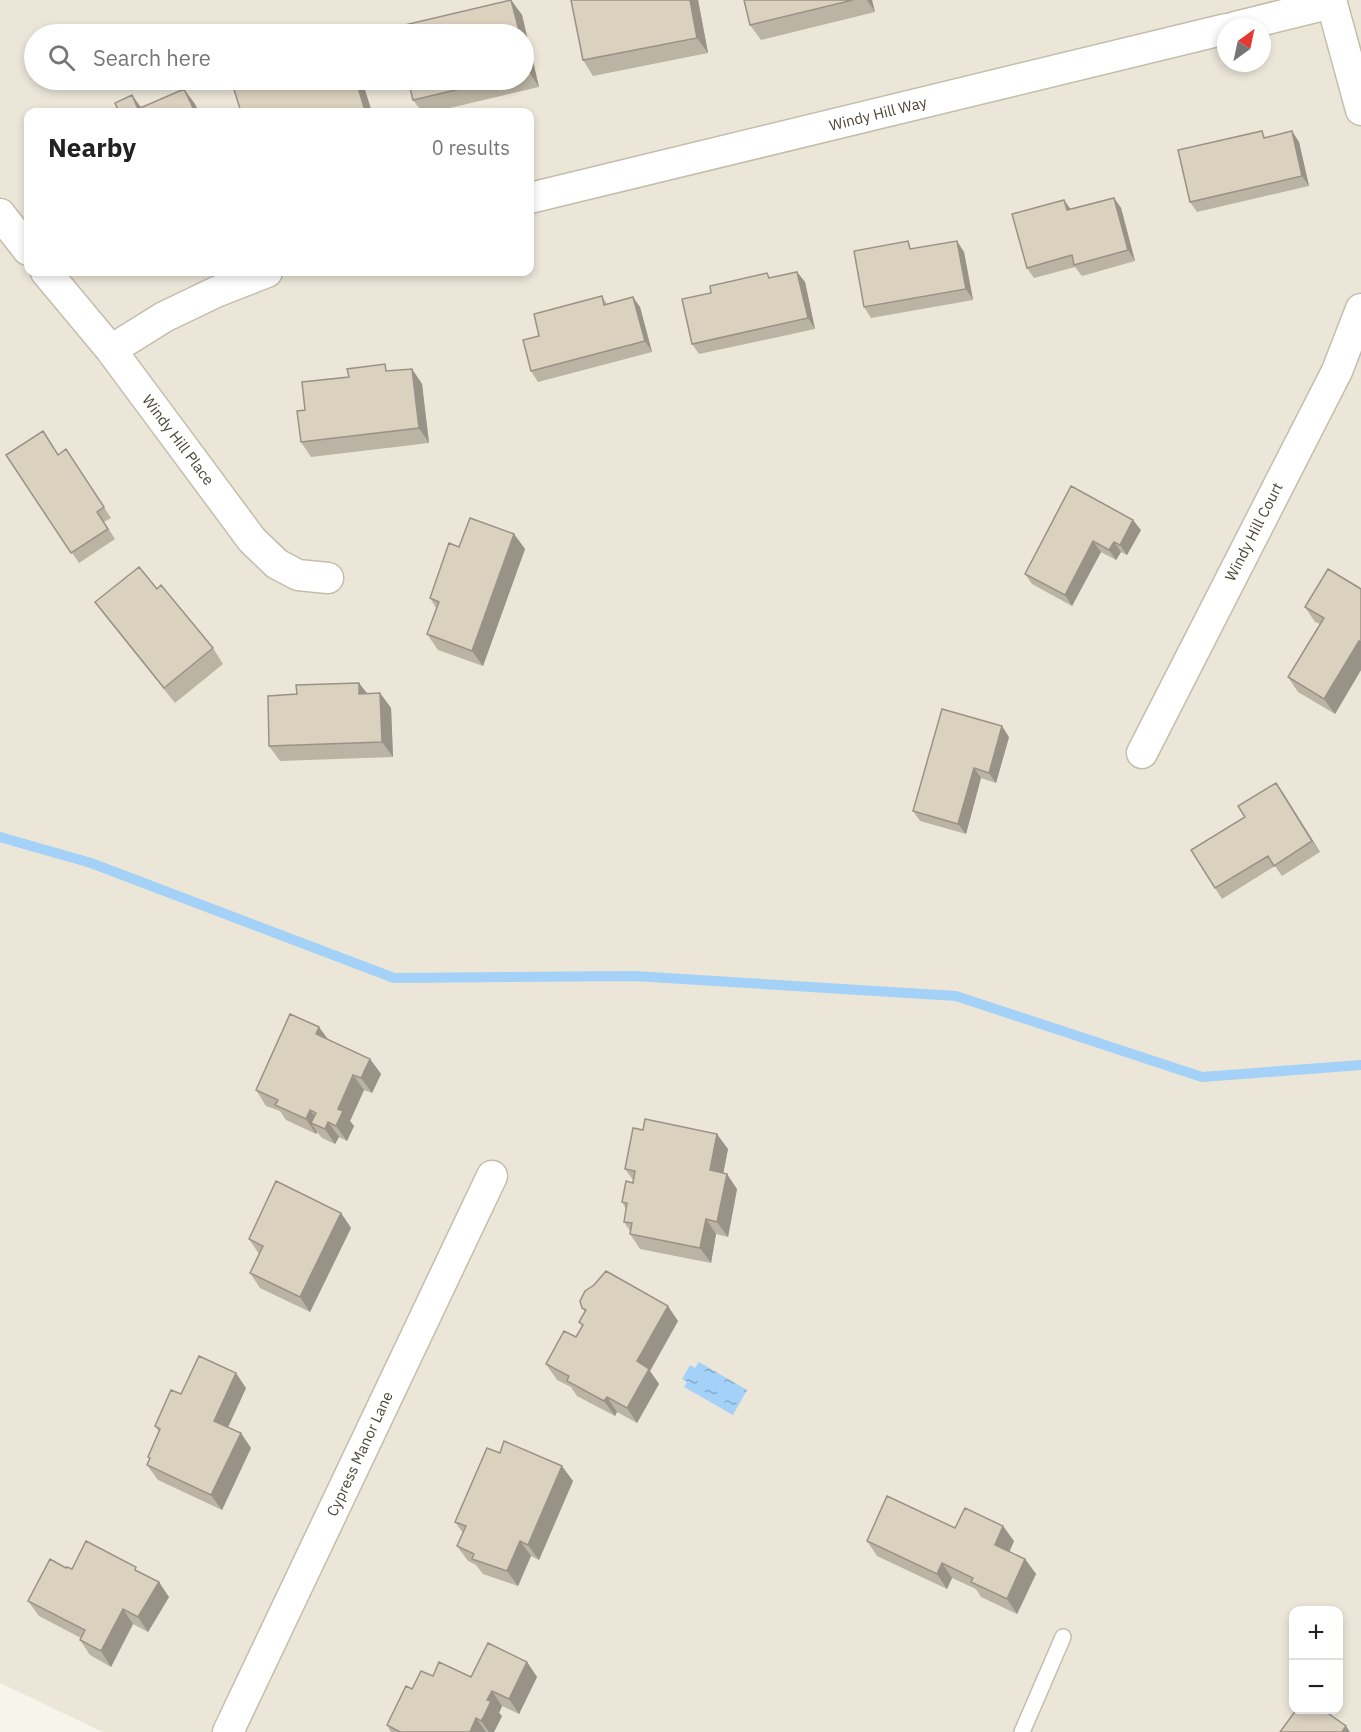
<!DOCTYPE html>
<html lang="en">
<head>
<meta charset="utf-8">
<style>
	body { margin:0; font-family:"IBM Plex Sans",sans-serif; background:#f6f6f6; color:#222 }
	.controls { position:absolute; right:18px; bottom:18px; display:grid; overflow:hidden; border-radius:12px; box-shadow:0 3px 9px #0003 }
	.controls button { width:54px; height:54px; display:grid; place-items:center; padding:0; border:0; border-bottom:2px solid #e0e0e0; background:#fff; color:#222; font:30px sans-serif }
	.compass { position:absolute; left:1217px; top:18px; width:54px; height:54px; border-radius:50%; background:#fff; box-shadow:0 3px 9px #0003; rotate:33deg }
	.list { margin:0; padding:0; list-style:none }
	h2 { display:flex; justify-content:space-between; align-items:center; height:78px; margin:0; padding:0 24px; font-size:26px }
	h2 small { font-size:20px; font-weight:400; color:#767676 }
	.icon { flex:none; width:33px; height:33px; fill:none; stroke:currentColor; stroke-width:2; stroke-linecap:round; stroke-linejoin:round }
	.map { position:relative; flex:none; width:1361px; height:1732px; overflow:hidden }
	.search { position:absolute; background:#fff; box-shadow:0 3px 9px #0003; left:24px; top:24px; width:510px; height:66px; display:flex; align-items:center; gap:15px; box-sizing:border-box; padding:0 21px; border-radius:33px; color:#767676; font-size:22px }
	.panel { position:absolute; background:#fff; box-shadow:0 3px 9px #0003; left:24px; top:108px; width:510px; height:168px; border-radius:12px }
	.map>svg:first-child { display:block }
</style>
</head>
<body>
<div class="map">
<svg width="1361" height="1732" viewBox="0 0 1361 1732">
	<defs>
		<pattern id="water-ripples" width="26" height="14" patternUnits="userSpaceOnUse" patternTransform="scale(1.5)"><rect width="26" height="14" fill="#a3d1f8"/><path d="M2 4q2-2 4 0t4 0M15 11q2-2 4 0t4 0" fill="none" stroke="#87abca"/></pattern>
	</defs>
	<rect width="100%" height="100%" fill="#f7f4eb"/>
	<path fill="#ebe6d8" fill-rule="evenodd" d="M 0,0 L 1361,0 L 1361,1732 L 103,1732 L 0,1683 ZM 1226,27 L 1262,27 L 1262,63 L 1226,63 ZM 34,34 L 524,34 L 524,80 L 34,80 ZM 28,112 L 530,112 L 530,272 L 28,272 ZM 1294,1610 L 1338,1610 L 1338,1710 L 1294,1710 Z"/>
	<path fill="url(#water-ripples)" d="M 699,1362 L 747,1390 L 733,1415 L 684,1387 L 687,1382 L 682,1379 L 690,1365 L 695,1368 Z"/>
	<g fill="none" stroke-linecap="round" stroke-linejoin="round">
		<path stroke="#a3d1f8" stroke-width="10" d="M 0,837 L 91,863 L 394,978 L 634,976 L 956,996 L 1202,1077 L 1361,1065"/>
		<g stroke="#c4bdac" stroke-width="18">
			<path id="lane" d="M 1022,1732 L 1063,1637"/>
		</g>
		<g stroke="#c4bdac" stroke-width="33">
			<path id="street" d="M 1331,0 L 1361,110
				M 1235,27 L 1332,3
				M 530,198 L 1226,29
				M 0,214 L 28,250
				M 46,272 L 111,350 L 252,540 L 277,564 L 298,575 L 328,578
				M 111,350 L 164,317 L 216,292 L 267,272
				M 1142,753 L 1337,371 L 1361,309
				M 228,1732 L 492,1176"/>
		</g>
		<use href="#lane" stroke="#fff" stroke-width="15"/>
		<use href="#street" stroke="#fff" stroke-width="30"/>
	</g>
	<path fill="#bbb4a4" d="M 511,0 L 522,15 L 539,87 L 433,112 L 422,112 L 413,100 L 408,80 L 524,80 L 524,34 Z
		M 571,0 L 698,0 L 708,53 L 593,76 L 583,60 Z
		M 744,0 L 872,0 L 875,12 L 761,40 L 750,25 Z
		M 1267,138 L 1299,142 L 1309,186 L 1197,212 L 1190,202 Z
		M 1114,198 L 1121,208 L 1135,261 L 1082,276 L 1075,267 L 1034,278 L 1027,268 L 1071,209 Z
		M 913,249 L 964,252 L 973,300 L 871,318 L 864,307 Z
		M 797,272 L 805,282 L 815,329 L 699,354 L 692,344 L 771,278 Z
		M 602,296 L 607,304 L 640,307 L 652,352 L 538,382 L 531,371 L 539,336 Z
		M 412,369 L 422,384 L 429,443 L 311,457 L 301,442 L 305,410 L 349,377 Z
		M 66,449 L 111,518 L 104,522 L 115,539 L 79,563 L 6,455 L 59,454 Z
		M 1071,486 L 1141,530 L 1127,555 L 1121,552 L 1116,560 L 1101,552 L 1072,606 L 1032,584 L 1025,574 Z
		M 514,534 L 525,549 L 483,666 L 438,650 L 427,634 L 436,608 L 430,598 L 459,547 Z
		M 157,589 L 213,648 L 223,664 L 175,703 L 106,617 L 95,602 Z
		M 1361,589 L 1361,670 L 1335,714 L 1298,692 L 1288,677 L 1320,624 L 1315,622 L 1305,607 Z
		M 359,683 L 367,693 L 380,693 L 391,708 L 393,757 L 280,761 L 269,746 L 297,694 Z
		M 1009,737 L 996,783 L 981,778 L 966,834 L 920,821 L 913,811 Z
		M 1283,793 L 1320,852 L 1282,876 L 1275,866 L 1222,899 L 1215,888 Z
		M 327,1039 L 370,1059 L 381,1074 L 372,1093 L 364,1090 L 350,1121 L 354,1126 L 347,1141 L 339,1137 L 335,1144 L 322,1138 L 317,1132 L 316,1134 L 286,1120 L 280,1111 L 266,1106 L 256,1090 Z
		M 728,1149 L 723,1173 L 737,1189 L 728,1237 L 716,1234 L 711,1263 L 640,1249 L 630,1234 L 630,1231 L 624,1222 L 626,1209 L 622,1202 L 633,1180 L 625,1169 Z
		M 341,1213 L 351,1228 L 310,1312 L 260,1288 L 250,1273 L 259,1254 L 249,1239 Z
		M 582,1308 L 678,1321 L 650,1371 L 659,1384 L 637,1423 L 617,1412 L 615,1416 L 577,1396 L 571,1387 L 557,1380 L 546,1364 L 576,1337 L 582,1326 L 579,1322 L 585,1312 Z
		M 246,1388 L 228,1427 L 251,1448 L 222,1510 L 158,1480 L 147,1465 L 150,1459 L 148,1457 L 159,1432 L 155,1426 L 181,1394 Z
		M 573,1481 L 539,1560 L 531,1556 L 518,1586 L 483,1574 L 476,1565 L 468,1561 L 457,1546 L 463,1533 L 455,1522 Z
		M 955,1528 L 1014,1541 L 1009,1551 L 1025,1559 L 1036,1574 L 1017,1614 L 981,1597 L 976,1589 L 952,1578 L 947,1589 L 877,1556 L 867,1541 Z
		M 66,1568 L 139,1572 L 169,1597 L 148,1632 L 133,1624 L 111,1667 L 90,1655 L 80,1640 L 81,1638 L 39,1616 L 28,1601 Z
		M 527,1662 L 537,1677 L 519,1714 L 502,1706 L 499,1713 L 502,1716 L 494,1732 L 391,1732 L 387,1725 L 412,1689 L 433,1676 L 471,1677 Z"/>
	<path fill="#999286" d="M 511,0 L 522,15 L 539,87 L 529,72 L 524,51 L 524,34 L 520,34 Z
		M 690,0 L 698,0 L 708,53 L 697,38 Z
		M 867,0 L 872,0 L 875,12 Z
		M 356,80 L 362,80 L 372,112 L 366,112 L 365,111 Z
		M 184,89 L 195,104 L 199,112 L 195,112 Z
		M 132,95 L 143,110 L 138,109 Z
		M 1292,131 L 1299,142 L 1309,186 L 1302,176 Z
		M 1114,198 L 1121,208 L 1135,261 L 1128,250 Z
		M 1064,200 L 1072,211 L 1067,210 Z
		M 957,241 L 964,252 L 973,300 L 966,289 Z
		M 797,272 L 805,282 L 815,329 L 808,318 Z
		M 633,297 L 640,307 L 652,352 L 645,341 Z
		M 412,369 L 422,384 L 429,443 L 419,428 Z
		M 1133,520 L 1141,530 L 1127,555 L 1120,545 Z
		M 514,534 L 525,549 L 483,666 L 472,651 Z
		M 1093,541 L 1101,552 L 1072,606 L 1065,595 Z
		M 1114,542 L 1121,552 L 1116,560 L 1109,550 Z
		M 1359,641 L 1361,644 L 1361,670 L 1335,714 L 1324,699 Z
		M 359,683 L 370,698 L 359,694 Z
		M 380,693 L 391,708 L 393,757 L 382,742 Z
		M 1002,726 L 1009,737 L 996,783 L 989,773 Z
		M 974,768 L 981,778 L 966,834 L 958,824 Z
		M 1276,783 L 1283,793 L 1320,852 L 1312,841 Z
		M 319,1027 L 330,1042 L 316,1034 Z
		M 370,1059 L 381,1074 L 372,1093 L 361,1078 Z
		M 353,1075 L 364,1090 L 350,1121 L 354,1126 L 347,1141 L 336,1126 L 338,1109 Z
		M 310,1110 L 321,1125 L 311,1123 L 317,1132 L 316,1134 L 306,1119 Z
		M 328,1122 L 339,1137 L 335,1144 L 325,1129 Z
		M 717,1134 L 728,1149 L 721,1185 L 710,1170 Z
		M 727,1174 L 737,1189 L 728,1237 L 717,1222 Z
		M 341,1213 L 351,1228 L 310,1312 L 300,1297 Z
		M 706,1219 L 716,1234 L 711,1263 L 700,1248 Z
		M 668,1306 L 678,1321 L 650,1371 L 659,1384 L 637,1423 L 627,1408 L 637,1361 Z
		M 236,1373 L 246,1388 L 224,1436 L 214,1421 Z
		M 607,1397 L 617,1412 L 615,1416 L 604,1401 Z
		M 241,1433 L 251,1448 L 222,1510 L 211,1495 Z
		M 562,1466 L 573,1481 L 539,1560 L 528,1545 Z
		M 1003,1526 L 1014,1541 L 1006,1560 L 995,1545 Z
		M 520,1541 L 531,1556 L 518,1586 L 507,1571 Z
		M 1025,1559 L 1036,1574 L 1017,1614 L 1007,1599 Z
		M 942,1563 L 952,1578 L 947,1589 L 937,1574 Z
		M 159,1582 L 169,1597 L 148,1632 L 138,1617 Z
		M 123,1609 L 133,1624 L 111,1667 L 101,1651 Z
		M 527,1662 L 537,1677 L 519,1714 L 509,1699 Z
		M 492,1691 L 502,1706 L 499,1713 L 502,1716 L 494,1732 L 489,1732 L 481,1721 L 487,1700 Z
		M 476,1718 L 486,1732 L 470,1732 Z
		M 1346,1726 L 1350,1732 L 1342,1732 Z"/>
	<path fill="#dad1bf" stroke="#999286" stroke-width="1.5" d="M 511,0 L 520,34 L 398,34 L 396,27 Z
		M 571,0 L 690,0 L 697,38 L 583,60 Z
		M 744,0 L 853,0 L 750,25 Z
		M 524,51 L 529,72 L 524,74 Z
		M 231,80 L 356,80 L 365,111 L 359,112 L 241,112 Z
		M 408,80 L 498,80 L 413,100 Z
		M 184,89 L 195,112 L 119,112 L 115,103 L 132,95 L 138,109 Z
		M 1262,131 L 1264,138 L 1292,131 L 1302,176 L 1190,202 L 1178,150 Z
		M 1114,198 L 1128,250 L 1074,265 L 1072,255 L 1027,268 L 1012,214 L 1064,200 L 1067,210 Z
		M 908,241 L 910,249 L 957,241 L 966,289 L 864,307 L 854,251 Z
		M 797,272 L 808,318 L 692,344 L 682,299 L 711,293 L 710,286 L 767,273 L 769,278 Z
		M 602,296 L 604,305 L 633,297 L 645,341 L 531,371 L 523,340 L 539,336 L 534,314 Z
		M 385,364 L 386,371 L 412,369 L 419,428 L 301,442 L 297,411 L 305,410 L 302,382 L 349,377 L 347,369 Z
		M 43,431 L 58,455 L 66,449 L 104,507 L 97,512 L 108,529 L 71,553 L 6,455 Z
		M 1071,486 L 1133,520 L 1120,545 L 1114,542 L 1109,550 L 1093,541 L 1065,595 L 1025,574 Z
		M 470,518 L 514,534 L 472,651 L 427,634 L 439,602 L 430,598 L 449,543 L 459,547 Z
		M 139,567 L 157,589 L 161,585 L 213,648 L 164,688 L 95,602 Z
		M 1328,569 L 1361,589 L 1361,643 L 1359,641 L 1324,699 L 1288,677 L 1324,618 L 1305,607 Z
		M 359,683 L 359,694 L 380,693 L 382,742 L 269,746 L 268,696 L 297,694 L 296,685 Z
		M 942,709 L 1002,726 L 989,773 L 974,768 L 958,824 L 913,811 Z
		M 1276,783 L 1312,841 L 1274,866 L 1268,856 L 1215,888 L 1191,850 L 1245,817 L 1238,806 Z
		M 290,1014 L 319,1027 L 316,1034 L 370,1059 L 361,1078 L 353,1075 L 338,1109 L 343,1111 L 336,1126 L 328,1122 L 325,1129 L 311,1123 L 316,1113 L 310,1110 L 306,1119 L 275,1105 L 278,1100 L 256,1090 Z
		M 645,1119 L 717,1134 L 710,1170 L 727,1174 L 717,1222 L 706,1219 L 700,1248 L 630,1234 L 632,1223 L 624,1222 L 627,1203 L 622,1202 L 626,1181 L 633,1183 L 635,1171 L 625,1169 L 633,1128 L 643,1130 Z
		M 276,1181 L 341,1213 L 300,1297 L 250,1273 L 263,1246 L 249,1239 Z
		M 606,1271 L 668,1306 L 637,1361 L 649,1369 L 627,1408 L 607,1397 L 604,1401 L 567,1381 L 569,1376 L 546,1364 L 564,1331 L 576,1337 L 583,1325 L 579,1322 L 586,1310 L 582,1308 L 580,1301 L 585,1291 L 594,1285 Z
		M 199,1356 L 236,1373 L 214,1421 L 241,1433 L 211,1495 L 147,1465 L 150,1458 L 148,1457 L 160,1429 L 155,1426 L 171,1390 L 181,1394 Z
		M 504,1441 L 562,1466 L 528,1545 L 520,1541 L 507,1571 L 472,1559 L 474,1554 L 457,1546 L 466,1526 L 455,1522 L 487,1448 L 500,1453 Z
		M 887,1496 L 955,1528 L 965,1508 L 1003,1526 L 995,1545 L 1025,1559 L 1007,1599 L 971,1582 L 973,1578 L 942,1563 L 937,1574 L 867,1541 Z
		M 86,1541 L 136,1567 L 135,1570 L 159,1582 L 138,1617 L 123,1609 L 101,1651 L 80,1640 L 85,1630 L 28,1601 L 50,1559 L 66,1568 L 67,1567 L 72,1569 Z
		M 488,1643 L 527,1662 L 509,1699 L 492,1691 L 487,1700 L 491,1701 L 484,1716 L 481,1721 L 476,1718 L 470,1732 L 400,1732 L 387,1725 L 406,1686 L 412,1689 L 421,1671 L 433,1676 L 439,1662 L 471,1677 Z
		M 1296,1710 L 1323,1710 L 1346,1726 L 1342,1732 L 1280,1732 Z"/>
	<g text-anchor="middle" stroke-width="4.5" stroke-linejoin="round" paint-order="stroke">
		<g font-size="15" fill="#4c4537" stroke="#fff">
			<text transform="translate(878 114) rotate(-14)" y="5">Windy Hill Way</text>
			<text transform="translate(178 440) rotate(53)" y="5">Windy Hill Place</text>
			<text transform="translate(1254 532) rotate(-63)" y="5">Windy Hill Court</text>
			<text transform="translate(360 1454) rotate(-65)" y="5">Cypress Manor Lane</text>
		</g>
	</g>
</svg>
<div class="controls">
<button>+</button>
<button>−</button>
</div>
<svg class="compass" viewBox="-18 -18 36 36"><path d="M0-13l5 13h-10z" fill="#e53935"/><path d="M0 13l5-13h-10z" fill="#767676"/></svg>
<div class="search"><svg class="icon" aria-label="search" viewBox="0 0 24 24"><circle cx="10" cy="10" r="6"/><path d="M15 15l6 6"/></svg>Search here</div>
<section class="panel">
<h2>Nearby<small>0 results</small></h2>
<ul class="list">
</ul>
</section>
</div>
</body>
</html>
